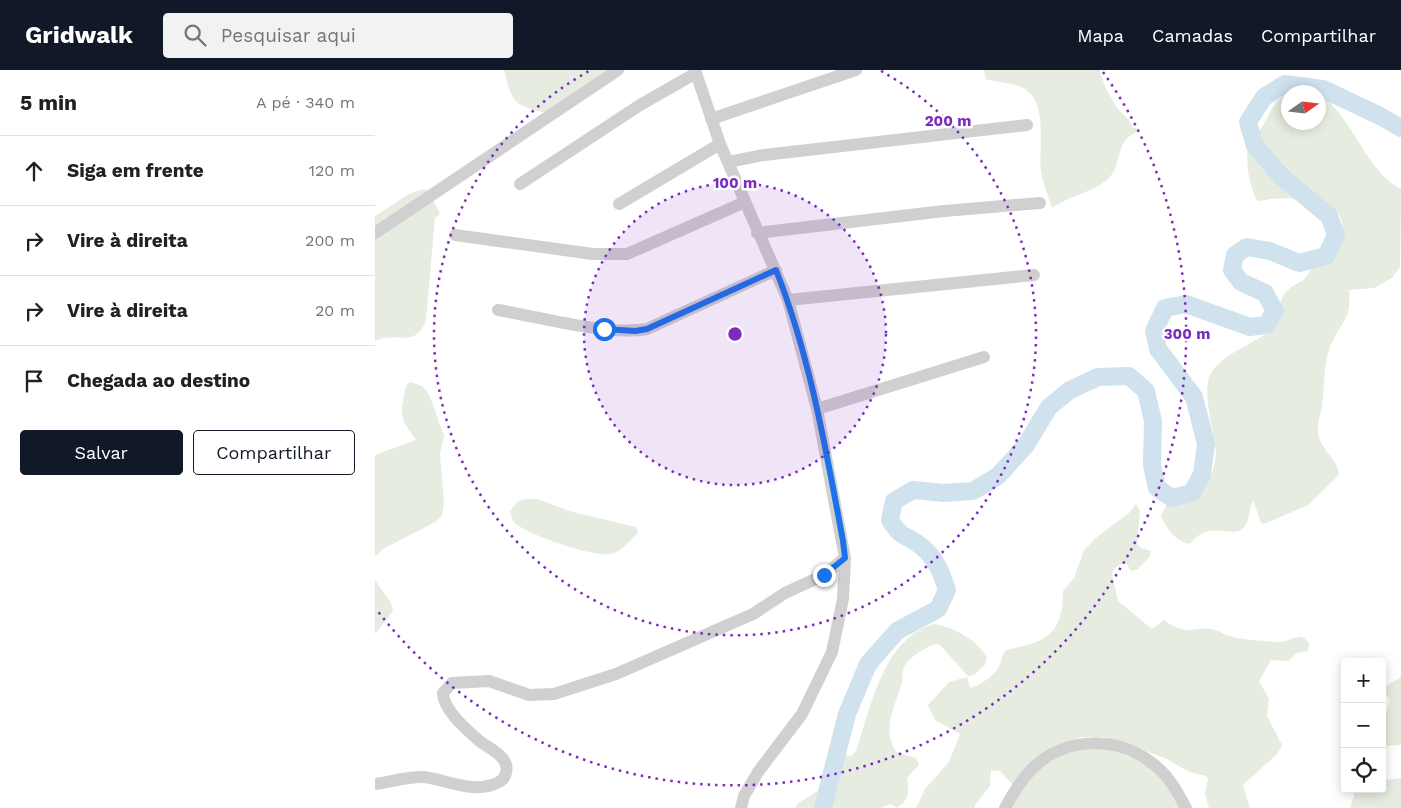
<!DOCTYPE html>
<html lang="pt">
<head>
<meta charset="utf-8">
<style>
	body { margin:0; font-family:"Work Sans",sans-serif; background:#f2f2f2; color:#202124 }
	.controls { position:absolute; right:15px; bottom:15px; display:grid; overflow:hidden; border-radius:5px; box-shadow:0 2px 12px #0003 }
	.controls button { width:45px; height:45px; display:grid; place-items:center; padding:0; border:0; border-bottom:1px solid #e0e0e0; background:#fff; color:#202124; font:25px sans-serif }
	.compass { position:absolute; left:906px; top:15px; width:45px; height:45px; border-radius:50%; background:#fff; box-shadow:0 2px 12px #0003; rotate:76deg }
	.stop { position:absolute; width:15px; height:15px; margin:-11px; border:4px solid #1a73e8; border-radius:50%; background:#fff }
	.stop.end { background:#1a73e8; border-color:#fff; box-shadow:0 1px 5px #0008 }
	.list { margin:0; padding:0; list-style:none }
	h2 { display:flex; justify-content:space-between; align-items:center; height:65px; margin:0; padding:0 20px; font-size:21px }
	h2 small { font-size:16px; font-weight:400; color:#757577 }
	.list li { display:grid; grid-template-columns:32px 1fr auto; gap:15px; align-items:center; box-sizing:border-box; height:70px; padding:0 20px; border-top:1px solid #e0e0e0 }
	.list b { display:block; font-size:19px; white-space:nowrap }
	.list em { font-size:16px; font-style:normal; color:#757577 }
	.actions { display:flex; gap:10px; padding:15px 20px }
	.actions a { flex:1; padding:11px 0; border:1px solid #111827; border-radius:5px; text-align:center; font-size:18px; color:#111827 }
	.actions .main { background:#111827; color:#fff }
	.icon { flex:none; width:28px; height:28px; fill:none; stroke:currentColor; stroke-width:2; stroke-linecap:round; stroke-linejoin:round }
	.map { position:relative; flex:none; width:1026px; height:738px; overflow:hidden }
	header { display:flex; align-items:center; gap:30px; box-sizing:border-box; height:70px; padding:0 25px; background:#111827; color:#fff }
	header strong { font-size:24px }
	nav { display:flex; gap:28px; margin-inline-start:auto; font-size:18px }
	.search { width:350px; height:45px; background:#f2f2f2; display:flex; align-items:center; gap:12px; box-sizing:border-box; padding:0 18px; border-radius:5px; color:#757577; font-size:19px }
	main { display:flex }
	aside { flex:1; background:#fff }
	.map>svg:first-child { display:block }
</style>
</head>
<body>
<header>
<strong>Gridwalk</strong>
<div class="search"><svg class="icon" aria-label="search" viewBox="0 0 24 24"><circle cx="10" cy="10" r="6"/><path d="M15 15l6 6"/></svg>Pesquisar aqui</div>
<nav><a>Mapa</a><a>Camadas</a><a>Compartilhar</a></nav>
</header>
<main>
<aside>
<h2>5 min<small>A pé · 340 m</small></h2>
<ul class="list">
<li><svg class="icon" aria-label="ahead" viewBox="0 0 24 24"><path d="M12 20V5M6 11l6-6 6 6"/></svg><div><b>Siga em frente</b></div><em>120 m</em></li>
<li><svg class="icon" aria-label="right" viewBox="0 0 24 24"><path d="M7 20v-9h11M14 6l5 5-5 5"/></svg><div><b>Vire à direita</b></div><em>200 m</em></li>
<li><svg class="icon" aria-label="right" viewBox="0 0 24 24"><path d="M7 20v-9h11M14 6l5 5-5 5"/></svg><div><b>Vire à direita</b></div><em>20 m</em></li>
<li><svg class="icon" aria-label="arrive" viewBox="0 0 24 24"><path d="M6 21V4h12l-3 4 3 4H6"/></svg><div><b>Chegada ao destino</b></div></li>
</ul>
<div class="actions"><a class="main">Salvar</a><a>Compartilhar</a></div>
</aside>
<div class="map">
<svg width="1026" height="738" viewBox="0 0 1026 738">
	<rect width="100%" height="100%" fill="#fff"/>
	<path fill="#e6ecdf" d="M 129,0 L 234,0 L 173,43 C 139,36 137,33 129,0 Z
		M 609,0 L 725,0 C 728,14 735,28 744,40 C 750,47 755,49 758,58 L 763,58 L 764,60 C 760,63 752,67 749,72 C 742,85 744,99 732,110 C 715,123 694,126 677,138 C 673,126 668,113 666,101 C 663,77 674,31 648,18 C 638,13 622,12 611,9 Z
		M 913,23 L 914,52 L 944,52 L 944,24 C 977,45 991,102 1026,119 L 1025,197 L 1017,208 L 999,218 L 974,220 C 977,251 965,252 955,277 C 948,296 950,315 947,335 C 946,343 942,353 943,361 C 943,379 964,389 964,405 L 933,435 L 889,454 L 886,453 L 878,430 C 874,438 875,450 870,456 C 858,472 836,447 815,474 C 799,471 794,460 786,447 C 792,423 822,420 837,403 C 839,396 841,388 841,381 C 839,362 827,322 835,305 C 845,285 874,276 892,263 C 905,253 901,233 911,222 C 925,207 929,218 938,192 C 961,180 986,147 947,134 C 929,128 904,126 885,131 L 881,129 C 873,110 870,91 874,71 C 894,57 890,37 913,23 Z
		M 49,119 L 56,124 L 65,144 L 60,148 L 51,250 C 40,280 23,260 0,271 L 0,146 L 34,124 Z
		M 35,312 L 47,316 L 54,324 L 69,366 L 65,384 L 69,432 L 67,445 L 60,452 L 8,479 L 0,487 L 0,385 L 41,370 C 28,351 24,349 29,326 C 30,320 30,316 35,312 Z
		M 152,429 L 162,429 L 198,442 L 261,457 L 263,463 C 255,470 247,482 236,484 C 221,488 149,464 139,452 C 137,449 136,444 135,441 L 143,431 Z
		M 761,434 L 765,441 L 762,473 L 766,478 L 776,481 L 775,486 L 763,499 L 756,501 L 752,494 L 748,493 L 739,499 L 737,504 L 743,531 L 777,559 L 789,550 C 815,569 817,554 840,560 C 845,561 849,565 854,566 C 868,570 888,571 904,572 C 916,572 925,560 934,573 L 933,581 L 922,583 L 913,591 L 896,590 L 884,611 L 894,629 L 892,646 L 907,675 L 903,683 L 868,715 L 875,738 L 834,738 L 830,724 L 833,709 L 831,706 L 814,702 L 790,688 L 730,667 L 707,667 L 677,677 L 716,672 L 772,693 L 799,722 L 804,738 L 626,738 L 639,716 L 625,701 L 616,700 L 615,716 L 600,735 L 600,738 L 541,738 L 550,719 L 574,692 L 585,664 L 560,650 L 553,635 L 574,612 L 592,607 L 595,618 C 605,615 620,606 625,595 C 627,589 626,585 631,580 C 670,572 688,566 688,521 L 699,508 L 709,480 L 722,467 L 754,443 Z
		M 0,510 L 16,533 L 18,541 L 0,564 Z
		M 559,554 C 578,557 603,570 612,588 L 610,595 L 599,605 L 593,606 L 564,574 C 554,574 533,588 529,597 C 527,602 528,610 526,616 C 519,639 507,658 521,682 L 541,688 L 544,695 L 532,708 C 534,723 535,729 522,738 L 516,734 L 505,738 L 421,738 L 422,734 L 444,720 L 468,685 L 476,686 L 481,681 C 496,638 508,568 559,554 Z
		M 1026,607 L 1026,675 L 1007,676 L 1007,646 L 1010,645 L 1015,631 L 1008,618 Z
		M 1007,708 L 1014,710 L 1026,708 L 1026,738 L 975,738 L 981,719 L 1007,719 Z"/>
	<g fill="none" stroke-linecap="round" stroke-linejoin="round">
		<path stroke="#cfe2ee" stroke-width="18" d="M 448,738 L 472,644 L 493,594 L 522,561 L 563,539 L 572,520 C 567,504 561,488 547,477 C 532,464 528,471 515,450 L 519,431 L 538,420 L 569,423 L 598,421 L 623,406 L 651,375 L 674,337 L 695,320 L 723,307 L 754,306 L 771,321 L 778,351 L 777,395 L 782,418 L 797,428 L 817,423 L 827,404 L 831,374 L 819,327 L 783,279 L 779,261 L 790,238 L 811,234 L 875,257 L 891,255 L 900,241 L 890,223 L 866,212 L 857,200 L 860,185 L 872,177 L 895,181 L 924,193 L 951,186 L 961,165 L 954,146 L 906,106 L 880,76 L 873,52 L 889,27 L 910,14 L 948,19 L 1005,46 L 1026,58"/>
		<path stroke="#d0d0d0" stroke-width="12" d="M 320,0 L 345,74 L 413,230 L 442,339 L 470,488 L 468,529 L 457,582 L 427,644 L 383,702 L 369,726 L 366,738
			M 336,49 L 481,0
			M 353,92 L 389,85 L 652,55
			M 145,114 L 265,35 L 321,3
			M 244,134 L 345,74
			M 0,163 L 243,0
			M 382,163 L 569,141 L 665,133
			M 80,165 L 218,184 L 252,184 L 370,132
			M 413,230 L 659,205
			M 123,240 C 165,247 232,266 272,259 L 401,200
			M 442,339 L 609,287
			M 0,714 C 15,712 34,706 49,707 C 73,710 100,725 124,712 C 132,708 134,696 128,689 C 122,680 109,676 101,668 C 90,658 68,639 68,623 L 77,613 L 114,611 L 154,625 L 179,624 L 241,604 L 378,544 L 410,523 L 449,505 L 470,488
			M 630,738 C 637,725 645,711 656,700 C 690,665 746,665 782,697 C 795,708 803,723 811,738"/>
	</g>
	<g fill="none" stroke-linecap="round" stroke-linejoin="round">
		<path stroke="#1a73e8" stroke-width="6" d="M 229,259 L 260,261 L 272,259 L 401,200 C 435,286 451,380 468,471 L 470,488 L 449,505"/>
	</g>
	<circle cx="360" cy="264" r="151" fill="#7b2cbf" fill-opacity=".12"/>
	<g fill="none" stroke="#7b2cbf" stroke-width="2.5" stroke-dasharray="2.5 5">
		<circle cx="360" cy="264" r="151"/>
		<path d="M506 1A301 301 0 1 1 214 1"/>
		<path d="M728 2A452 452 0 0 1 1 539"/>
	</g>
	<circle cx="360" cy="264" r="8" fill="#7b2cbf" stroke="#fff" stroke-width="2.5"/>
	<g font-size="15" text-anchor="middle" font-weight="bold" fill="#7b2cbf" stroke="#fff" stroke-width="5" stroke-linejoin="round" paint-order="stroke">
		<text x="573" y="56">200 m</text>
		<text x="360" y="118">100 m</text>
		<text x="812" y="269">300 m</text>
	</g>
</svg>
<div class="controls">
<button>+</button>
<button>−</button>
<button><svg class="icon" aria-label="locate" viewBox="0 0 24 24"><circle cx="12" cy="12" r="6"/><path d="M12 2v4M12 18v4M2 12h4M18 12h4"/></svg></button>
</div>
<svg class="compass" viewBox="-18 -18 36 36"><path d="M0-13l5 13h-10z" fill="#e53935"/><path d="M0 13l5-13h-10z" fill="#757577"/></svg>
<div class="stop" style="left:229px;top:259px"></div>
<div class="stop end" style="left:449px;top:505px"></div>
</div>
</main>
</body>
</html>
